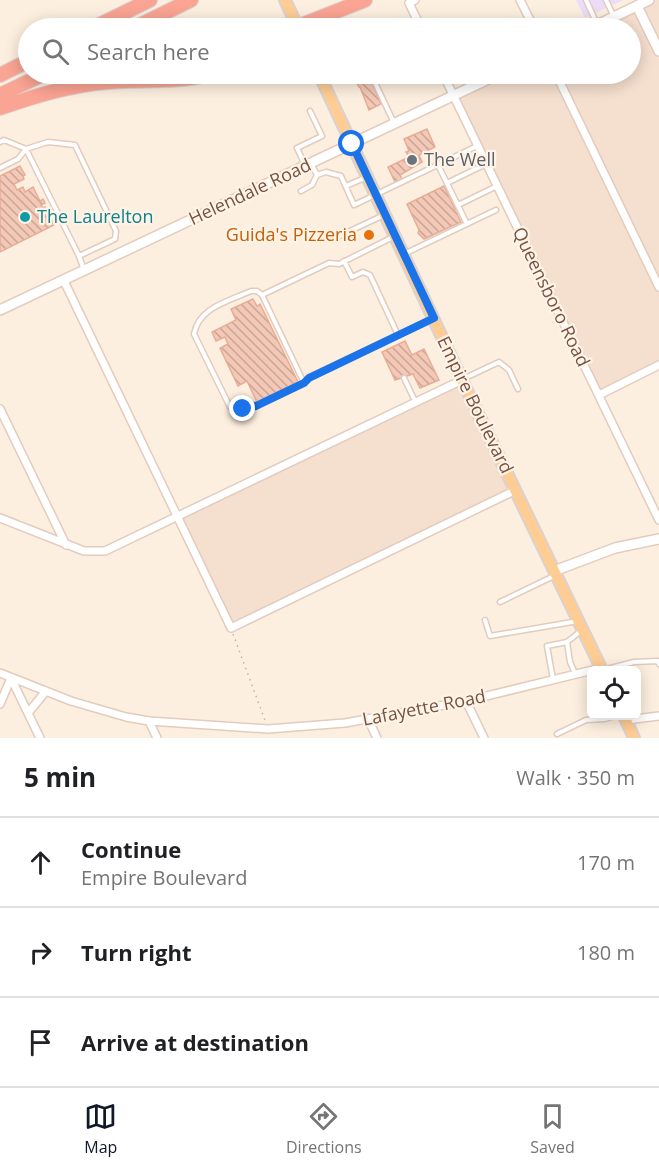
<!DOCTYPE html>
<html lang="en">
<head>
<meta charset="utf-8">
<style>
	body { margin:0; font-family:"Open Sans",sans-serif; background:#f2f2f2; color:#202124 }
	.controls { position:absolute; right:18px; bottom:18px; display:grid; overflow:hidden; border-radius:9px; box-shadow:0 3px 15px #0003 }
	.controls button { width:54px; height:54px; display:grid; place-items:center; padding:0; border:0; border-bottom:2px solid #e0e0e0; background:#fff; color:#202124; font:30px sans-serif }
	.stop { position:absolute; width:18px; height:18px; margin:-14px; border:4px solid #1a73e8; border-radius:50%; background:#fff }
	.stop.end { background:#1a73e8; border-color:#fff; box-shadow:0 2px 6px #0008 }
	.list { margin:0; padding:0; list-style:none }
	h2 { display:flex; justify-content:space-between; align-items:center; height:78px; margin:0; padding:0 24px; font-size:26px }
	h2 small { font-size:20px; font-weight:400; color:#757577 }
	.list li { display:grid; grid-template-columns:39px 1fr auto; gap:18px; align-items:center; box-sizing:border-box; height:90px; padding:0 24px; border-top:2px solid #e0e0e0 }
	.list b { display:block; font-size:22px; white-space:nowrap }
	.list p { margin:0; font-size:20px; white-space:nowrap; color:#757577 }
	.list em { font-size:20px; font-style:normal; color:#757577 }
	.icon { flex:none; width:33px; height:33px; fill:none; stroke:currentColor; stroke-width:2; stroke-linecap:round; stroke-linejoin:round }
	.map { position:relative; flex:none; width:659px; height:738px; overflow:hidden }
	.search { position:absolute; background:#fff; box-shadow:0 3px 15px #0003; left:18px; right:18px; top:18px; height:66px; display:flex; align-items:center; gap:15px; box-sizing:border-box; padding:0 21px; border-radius:33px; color:#757577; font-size:22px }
	.sheet { height:348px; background:#fff }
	nav { display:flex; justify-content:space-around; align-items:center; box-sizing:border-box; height:84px; border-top:2px solid #e0e0e0; background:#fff; font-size:16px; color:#757577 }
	nav a { display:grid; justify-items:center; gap:3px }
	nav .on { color:#111827 }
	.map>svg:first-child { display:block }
</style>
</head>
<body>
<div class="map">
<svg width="659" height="738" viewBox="0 0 659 738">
	<defs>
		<pattern id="building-back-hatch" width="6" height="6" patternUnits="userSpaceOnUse" patternTransform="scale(1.5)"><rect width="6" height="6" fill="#f3c8b6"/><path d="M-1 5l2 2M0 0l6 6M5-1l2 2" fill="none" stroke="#c9a596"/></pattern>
	</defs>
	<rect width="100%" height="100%" fill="#fdefdf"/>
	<path fill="#f5dfce" d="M 651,0 L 659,0 L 659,366 L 599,395 L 453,95 L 499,74 L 630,74 L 630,28 L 592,28 Z
		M 462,380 L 516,490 L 231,628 L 177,516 Z"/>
	<path fill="#ecdcf9" d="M 576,0 L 623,0 L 585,18 Z"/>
	<path fill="url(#building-back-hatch)" stroke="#e7ad96" stroke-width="1.5" d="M 355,74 L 368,74 L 381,104 L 369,110 L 360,87 L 359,87 L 356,81 L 358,81 Z
		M 427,129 L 435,147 L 419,155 L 422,162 L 400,175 L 403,181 L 396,184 L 388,167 L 409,157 L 406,152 L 409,151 L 404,139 Z
		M 20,166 L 25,175 L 23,176 L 24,179 L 14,184 L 17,190 L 23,187 L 25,192 L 33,187 L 40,201 L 43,199 L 45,203 L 41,205 L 43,208 L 45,207 L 54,225 L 0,252 L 0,176 Z
		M 444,186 L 455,209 L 458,208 L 460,212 L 457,214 L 461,222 L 424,239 L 418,233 L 419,230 L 407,204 Z
		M 253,299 L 257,306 L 260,304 L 298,382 L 257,402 L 247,381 L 238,386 L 220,348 L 228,344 L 225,337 L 216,341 L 212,332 L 236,320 L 231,309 Z
		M 405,341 L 412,355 L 424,349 L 439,380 L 420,388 L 413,374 L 395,380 L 382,352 Z"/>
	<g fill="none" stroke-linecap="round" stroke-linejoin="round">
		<g stroke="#e3ccbe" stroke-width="7">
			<path id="service" d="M 586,0 L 597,24
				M 606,0 L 614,17
				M 371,74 L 394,123
				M 0,142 L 4,140 L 26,149 L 79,256 L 84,270
				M 311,163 L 317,175 L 326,172 L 341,176 L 354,205 L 477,146
				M 305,165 L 297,148 L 322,136 L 310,111
				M 438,165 L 467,224
				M 0,168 L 18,159 L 26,149 L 48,142 L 75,145 L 116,231 L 115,239 L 79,256
				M 447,183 L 486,164
				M 346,186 L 367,177
				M 301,191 L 312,185 L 317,175
				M 458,205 L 497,186
				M 393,237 L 339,264 L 329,263 L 262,295 L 257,291 L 251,291 C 229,301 199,307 194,334 L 230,407 C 257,410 280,394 304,383 L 309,377 L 433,319
				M 335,238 L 384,215
				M 404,254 L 496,210
				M 344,261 L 352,277 L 363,272 L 370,275 L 398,335
				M 262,295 L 304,383
				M 404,378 L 415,401
				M 463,379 L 499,362 L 509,370 L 518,389
				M 500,602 L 556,575
				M 485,620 L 490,636 L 578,621
				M 567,642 L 570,662 L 575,673
				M 603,670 L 634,662 L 658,661 L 659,664
				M 553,679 L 547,646 L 567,642 L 582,630
				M 557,734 L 586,720 L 605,719 L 615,716"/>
		</g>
		<g stroke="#e3ccbe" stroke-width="10">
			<path id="minor" d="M 415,0 L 409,3 L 421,28
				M 520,0 L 534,28
				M 443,74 L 659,520
				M 556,74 L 659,287
				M 64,281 L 231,628 L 516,490
				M 599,395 L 659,365
				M 0,409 L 66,545
				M 0,518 L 84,551 L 105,551 L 462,380
				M 0,673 L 71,701 L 126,717 L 149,721 L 268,729 L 345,723 L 466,701 L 601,668
				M 11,678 L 40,738
				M 466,701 L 484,738
				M 0,704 L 11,678
				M 28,713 L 46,691
				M 368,719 L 377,738
				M 626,720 L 659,716
				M 149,721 L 157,738"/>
		</g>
		<g stroke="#e3ccbe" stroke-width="12">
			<path id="tertiary" d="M 637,6 L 659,51
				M 591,28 L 649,0
				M 0,310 L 499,74
				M 554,571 L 615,548 L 659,539"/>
		</g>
		<g stroke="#dbd2cf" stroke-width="14">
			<path id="primary" d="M 285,0 L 298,28
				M 319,74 L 462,380 L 602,670
				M 624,716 L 634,738"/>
		</g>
		<g stroke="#dbd2cf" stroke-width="16">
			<path id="motorway" d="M 93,28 L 150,0
				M 134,28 L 191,0
				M 294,28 L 365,0
				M 0,75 L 28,61
				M 0,95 L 44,74
				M 0,108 C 35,96 70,85 108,82 C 142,79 177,83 210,74"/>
		</g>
		<path stroke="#d8ac9a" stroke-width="1.5" stroke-dasharray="1.5 4.5" stroke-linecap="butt" d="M 233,634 L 266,723"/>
		<use href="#service" stroke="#fff" stroke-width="4"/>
		<use href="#minor" stroke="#fff" stroke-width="7"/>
		<use href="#tertiary" stroke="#fff" stroke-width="9"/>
		<use href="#primary" stroke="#ffcd94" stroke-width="10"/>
		<use href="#motorway" stroke="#faa493" stroke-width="14"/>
	</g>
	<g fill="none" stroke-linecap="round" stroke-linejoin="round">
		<path stroke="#1a73e8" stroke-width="8" d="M 243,409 L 256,406 L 304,383 L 309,378 L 434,318 L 352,144"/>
	</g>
	<circle fill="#6b7280" stroke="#fff3e6" stroke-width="2" cx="412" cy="160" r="6"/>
	<circle fill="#0f9aa8" stroke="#fff3e6" stroke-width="2" cx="25" cy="217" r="6"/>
	<circle fill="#e8710a" stroke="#fff3e6" stroke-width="2" cx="369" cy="235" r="6"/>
	<g text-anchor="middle" stroke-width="4.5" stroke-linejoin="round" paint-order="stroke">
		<g font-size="18" fill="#5b616d" stroke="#fff3e6" text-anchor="start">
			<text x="424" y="166">The Well</text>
		</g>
		<g font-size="18" fill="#745246" stroke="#fff3e6">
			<text transform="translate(250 192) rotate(-25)" y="6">Helendale Road</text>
			<text transform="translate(551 297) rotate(64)" y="6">Queensboro Road</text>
			<text transform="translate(475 405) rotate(64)" y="6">Empire Boulevard</text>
			<text transform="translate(424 708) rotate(-11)" y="6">Lafayette Road</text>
		</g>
		<g font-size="18" fill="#0d838f" stroke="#fff3e6" text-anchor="start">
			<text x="37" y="223">The Laurelton</text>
		</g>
		<g font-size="18" fill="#c56008" stroke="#fff3e6" text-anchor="end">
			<text x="357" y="241">Guida's Pizzeria</text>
		</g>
	</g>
</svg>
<div class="controls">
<button><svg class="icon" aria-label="locate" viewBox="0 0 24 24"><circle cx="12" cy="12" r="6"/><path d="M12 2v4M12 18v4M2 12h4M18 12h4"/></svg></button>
</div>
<div class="stop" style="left:352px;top:144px"></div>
<div class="stop end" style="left:243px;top:409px"></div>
<div class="search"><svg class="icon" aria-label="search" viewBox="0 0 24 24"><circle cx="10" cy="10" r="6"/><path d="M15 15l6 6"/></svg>Search here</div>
</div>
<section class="sheet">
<h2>5 min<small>Walk · 350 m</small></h2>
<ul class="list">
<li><svg class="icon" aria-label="ahead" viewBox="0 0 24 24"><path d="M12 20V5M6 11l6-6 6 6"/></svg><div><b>Continue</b><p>Empire Boulevard</p></div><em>170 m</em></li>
<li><svg class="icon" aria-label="right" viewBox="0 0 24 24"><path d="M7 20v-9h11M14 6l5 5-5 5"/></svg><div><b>Turn right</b></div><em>180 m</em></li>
<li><svg class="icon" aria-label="arrive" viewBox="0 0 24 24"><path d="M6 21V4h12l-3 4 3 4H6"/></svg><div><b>Arrive at destination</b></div></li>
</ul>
</section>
<nav>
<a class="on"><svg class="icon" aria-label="map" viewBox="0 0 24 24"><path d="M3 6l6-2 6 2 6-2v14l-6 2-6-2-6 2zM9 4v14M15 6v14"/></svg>Map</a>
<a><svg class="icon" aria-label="directions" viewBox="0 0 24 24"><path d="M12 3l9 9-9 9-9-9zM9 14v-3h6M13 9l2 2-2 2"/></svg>Directions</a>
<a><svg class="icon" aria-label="saved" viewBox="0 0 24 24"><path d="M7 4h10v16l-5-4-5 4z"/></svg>Saved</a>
</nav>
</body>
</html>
